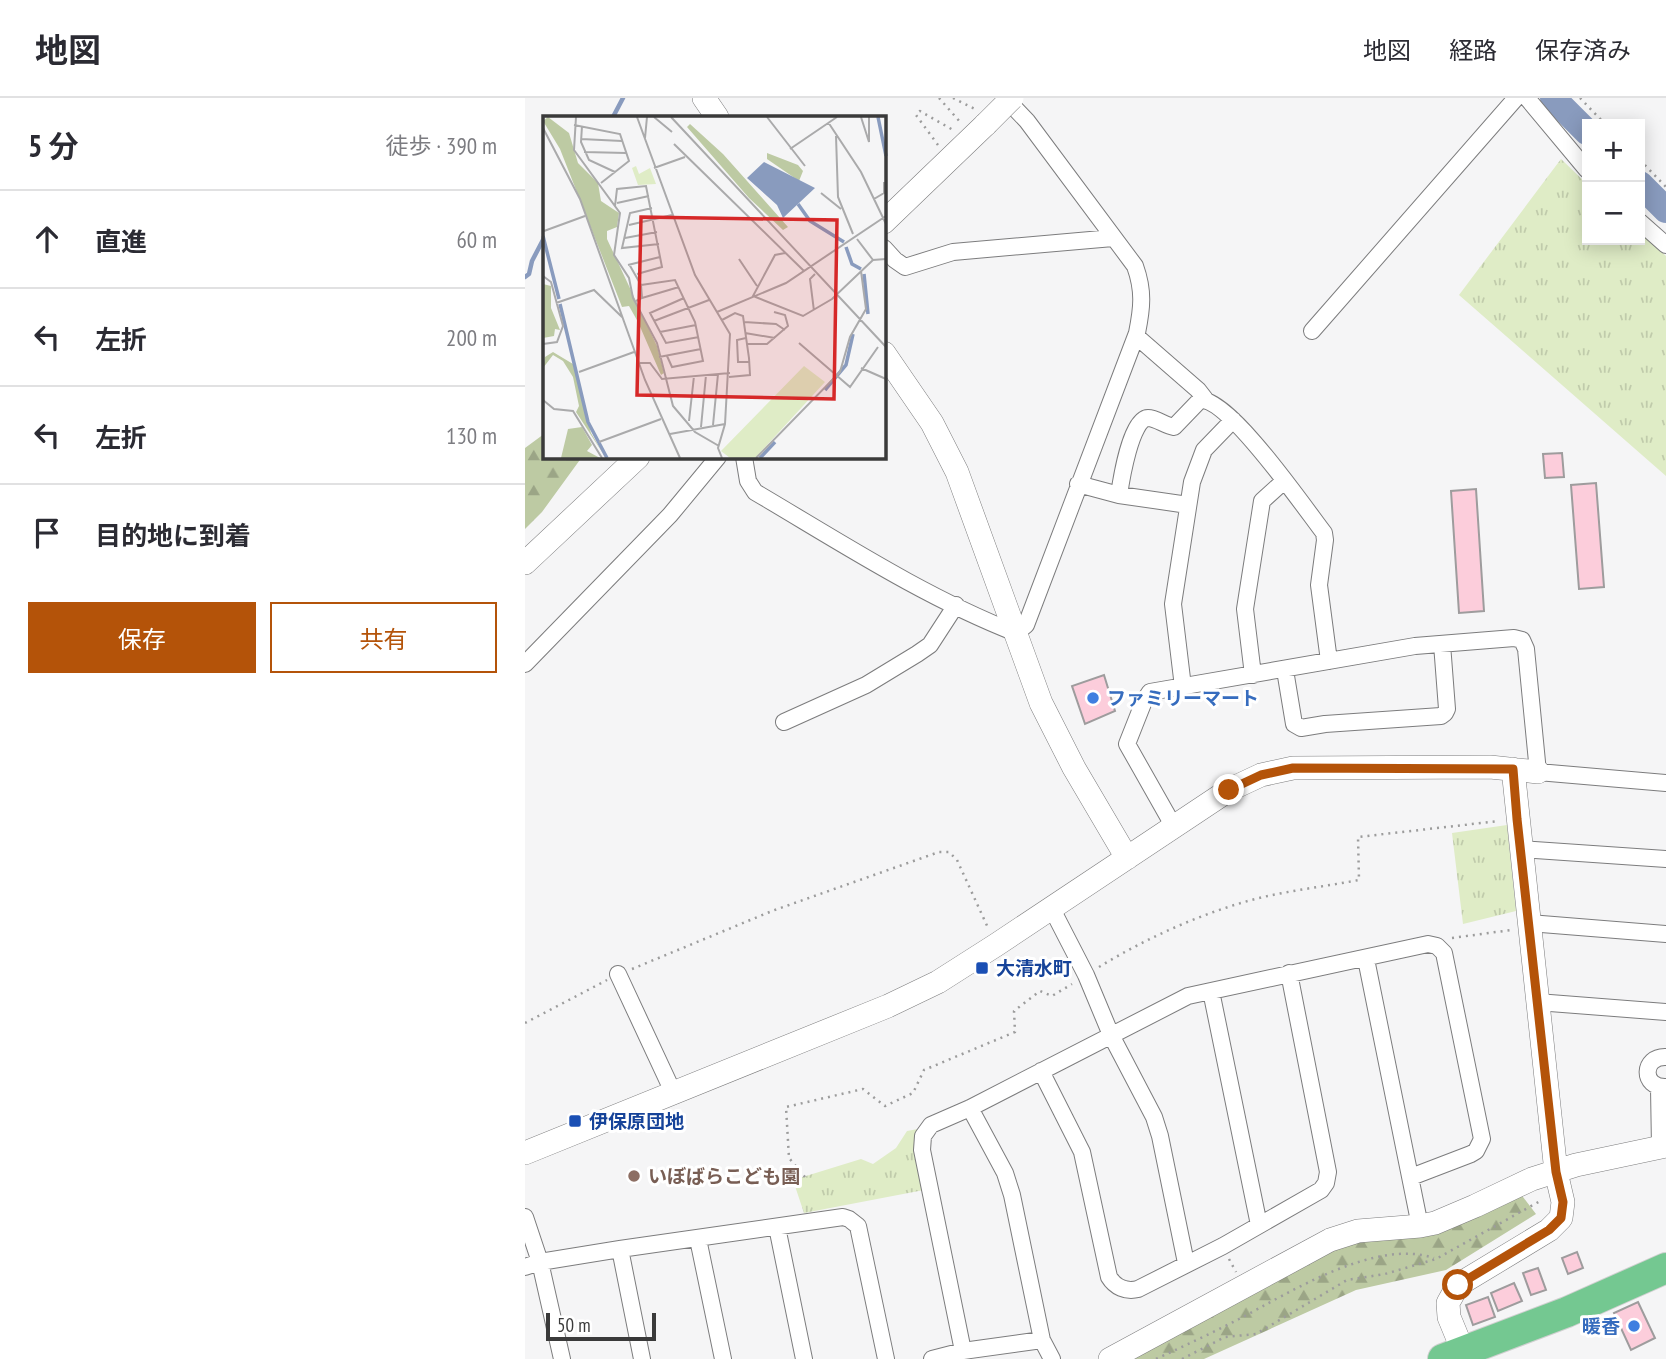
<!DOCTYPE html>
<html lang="ja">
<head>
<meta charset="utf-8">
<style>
	body { margin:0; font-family:"PT Sans Narrow","Noto Sans JP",sans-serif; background:#f2f2f3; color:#2b2b33 }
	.controls { position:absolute; right:21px; top:21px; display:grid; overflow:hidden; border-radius:0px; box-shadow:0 4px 18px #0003 }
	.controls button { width:63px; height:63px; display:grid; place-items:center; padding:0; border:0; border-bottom:2px solid #e1e1e2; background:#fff; color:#2b2b33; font:35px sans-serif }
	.scale { position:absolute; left:21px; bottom:18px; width:110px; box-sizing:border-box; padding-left:7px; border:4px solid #3a3a3a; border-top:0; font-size:19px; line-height:24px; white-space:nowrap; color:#3a3a3a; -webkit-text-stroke:5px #fff; paint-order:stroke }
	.stop { position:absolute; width:21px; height:21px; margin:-16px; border:5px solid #b45309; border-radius:50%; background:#fff }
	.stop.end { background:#b45309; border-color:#fff; box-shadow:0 2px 7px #0008 }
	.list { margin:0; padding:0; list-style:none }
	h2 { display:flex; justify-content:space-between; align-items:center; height:91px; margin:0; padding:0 28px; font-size:30px }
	h2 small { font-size:23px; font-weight:400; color:#7c7c81 }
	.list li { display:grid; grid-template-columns:46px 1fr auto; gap:21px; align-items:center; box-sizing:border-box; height:98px; padding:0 28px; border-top:2px solid #e1e1e2 }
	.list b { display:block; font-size:26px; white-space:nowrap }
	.list em { font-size:23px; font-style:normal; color:#7c7c81 }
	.actions { display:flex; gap:14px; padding:21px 28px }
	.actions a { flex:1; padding:16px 0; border:2px solid #b45309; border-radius:0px; text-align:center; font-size:24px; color:#b45309 }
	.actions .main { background:#b45309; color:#fff }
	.icon { flex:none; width:38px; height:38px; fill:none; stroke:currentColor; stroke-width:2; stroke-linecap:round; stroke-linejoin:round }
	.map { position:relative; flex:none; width:1141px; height:1261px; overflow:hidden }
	header { display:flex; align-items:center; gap:42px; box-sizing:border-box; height:98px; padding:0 35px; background:#fff; border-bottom:2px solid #e1e1e2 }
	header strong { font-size:33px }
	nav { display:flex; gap:38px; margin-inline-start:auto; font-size:24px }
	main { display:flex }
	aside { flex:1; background:#fff }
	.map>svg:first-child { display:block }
</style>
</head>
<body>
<header>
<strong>地図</strong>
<nav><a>地図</a><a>経路</a><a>保存済み</a></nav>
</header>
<main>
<aside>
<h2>5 分<small>徒歩 · 390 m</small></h2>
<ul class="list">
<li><svg class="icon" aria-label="ahead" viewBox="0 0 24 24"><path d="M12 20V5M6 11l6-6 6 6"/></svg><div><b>直進</b></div><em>60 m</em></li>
<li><svg class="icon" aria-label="left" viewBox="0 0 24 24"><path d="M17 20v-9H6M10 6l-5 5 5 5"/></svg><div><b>左折</b></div><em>200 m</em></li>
<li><svg class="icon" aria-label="left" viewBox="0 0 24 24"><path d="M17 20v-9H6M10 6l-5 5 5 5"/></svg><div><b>左折</b></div><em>130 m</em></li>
<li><svg class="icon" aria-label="arrive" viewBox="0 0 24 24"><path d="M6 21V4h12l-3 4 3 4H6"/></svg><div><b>目的地に到着</b></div></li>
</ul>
<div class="actions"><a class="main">保存</a><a>共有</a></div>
</aside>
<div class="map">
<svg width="1141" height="1261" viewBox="0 0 1141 1261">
	<defs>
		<pattern id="grass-tufts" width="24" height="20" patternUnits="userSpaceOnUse" patternTransform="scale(1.75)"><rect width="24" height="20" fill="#dfecc6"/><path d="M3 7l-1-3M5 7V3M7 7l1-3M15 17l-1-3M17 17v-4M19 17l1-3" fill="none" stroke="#c0cbab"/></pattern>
		<pattern id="forest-firs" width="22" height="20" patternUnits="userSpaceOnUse" patternTransform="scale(1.75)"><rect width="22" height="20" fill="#bdcaa3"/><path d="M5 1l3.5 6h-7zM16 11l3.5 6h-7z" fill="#9ba586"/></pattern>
	</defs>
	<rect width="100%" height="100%" fill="#f5f5f6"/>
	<path fill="url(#grass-tufts)" d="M 1036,61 L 1062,86 L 1062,142 L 1115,142 L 1115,134 L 1141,158 L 1141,378 L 934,197 Z
		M 982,727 L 991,813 L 938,826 L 927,735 Z
		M 393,1031 L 392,1052 L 399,1092 L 279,1115 L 268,1082 L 336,1061 L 348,1066 L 371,1050 L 382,1033 Z"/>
	<path fill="url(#forest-firs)" d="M 19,336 L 19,359 L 57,359 L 17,414 L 0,431 L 0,350 Z
		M 995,1095 L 1011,1116 L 921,1172 L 831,1192 L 679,1261 L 602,1261 L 800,1153 Z"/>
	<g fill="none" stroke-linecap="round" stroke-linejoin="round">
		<path stroke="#899bbe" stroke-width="4.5" d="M 88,19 L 98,0
			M 0,179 L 4,176 L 7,163 L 19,140"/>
		<path stroke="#899bbe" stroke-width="26" d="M 1028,0 L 1062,34
			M 1115,86 L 1141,112"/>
	</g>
	<path fill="#fccddb" stroke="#9e9c9d" stroke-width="2" d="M 1037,355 L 1039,379 L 1020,380 L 1018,356 Z
		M 1071,385 L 1079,489 L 1054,491 L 1046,387 Z
		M 951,391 L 959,513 L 934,515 L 926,393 Z
		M 579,577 L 590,613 L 560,626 L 547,588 Z
		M 1052,1154 L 1058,1170 L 1043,1176 L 1037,1160 Z
		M 1013,1170 L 1021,1192 L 1006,1197 L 998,1175 Z
		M 989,1185 L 997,1203 L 973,1213 L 966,1195 Z
		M 963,1199 L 970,1219 L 948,1227 L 941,1207 Z
		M 1113,1204 L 1130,1240 L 1106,1252 L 1089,1215 Z"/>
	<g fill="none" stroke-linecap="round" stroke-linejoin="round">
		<g stroke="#7c7c7d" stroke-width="18">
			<path id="street" d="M 1002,0 L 1062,72
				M 1115,124 L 1141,147
				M 359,150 L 370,162 L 380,169 L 428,154 L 588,140
				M 787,233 L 991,0
				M 611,238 L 673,292 L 680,301
				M 219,359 L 223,383 L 230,394 C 315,444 399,499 491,535 L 501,527 L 612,235 C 617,210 619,193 610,168 L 502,23 L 480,0
				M 553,386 L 594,397 L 663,407
				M 594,397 C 596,383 606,320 623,320 C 631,320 641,328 649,329 L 675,302 C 704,300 779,409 799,435 L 800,442 L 794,487 L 804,563
				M 0,566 L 145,417 L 193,359
				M 760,572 L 769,626 L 776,630 L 800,626 L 916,618 L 920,615 L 922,611 L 917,546
				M 728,577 L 720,511 L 737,403 L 759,383
				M 658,589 L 648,506 L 667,384 L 679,352 L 708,322
				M 259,624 L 341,587 L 392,556 L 405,547 L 431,507
				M 649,729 L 602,646 L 619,603 L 625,594 L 890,548 L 989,540 L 997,542 L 1001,551 L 1013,674 L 1141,685
				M 995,751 L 1141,761
				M 527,811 L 561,877 L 586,937 L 629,1019 L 635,1038 L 661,1165
				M 1004,825 L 1141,836
				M 841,861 L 895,1128
				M 93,876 L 148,994
				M 686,893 L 734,1127
				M 1012,904 L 1141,914
				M 1141,959 C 1117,958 1116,990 1141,989
				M 516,973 L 557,1054 L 584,1179 C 590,1189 601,1194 613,1191 L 698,1148 L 796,1092 L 801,1085 L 803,1074 L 764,875
				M 1134,990 L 1135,1049
				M 445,1010 L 480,1075 L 487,1097 L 517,1242
				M 0,1119 L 15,1164 L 37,1261
				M 252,1129 L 279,1261
				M 173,1141 L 198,1261
				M 95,1151 L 117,1261
				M 0,1169 L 15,1164 L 95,1151 L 318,1119 L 324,1121 L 333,1128 L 361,1261
				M 438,1253 L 397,1052 L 398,1038 L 406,1027 L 445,1010 L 663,898 L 903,846 L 912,848 L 919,855 L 957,1041 L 951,1053 L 946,1056 L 886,1079
				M 407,1261 L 438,1253 L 517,1242 L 527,1261"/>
		</g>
		<g stroke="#7c7c7d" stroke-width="24">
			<path id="secondary" d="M 179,0 L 192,19
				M 359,124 L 461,26
				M 359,255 L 407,325 L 432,374 L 516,605 L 549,670 L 602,760
				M 0,465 L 113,359
				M 0,1055 L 363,908 L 413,884 L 471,847 L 704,692 L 736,677 L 768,670 L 965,669 L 1013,674
				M 938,1253 L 924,1219 L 923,1205 L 933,1187 L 1024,1132 L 1036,1120 L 1038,1104 L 1031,1074 L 988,671
				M 585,1261 L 805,1142 L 833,1133 L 895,1128 L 910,1125 L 950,1108 L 1007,1081 L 1051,1067 L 1141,1048"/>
		</g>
		<g stroke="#d0d0d0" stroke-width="32">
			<path id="highway" d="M 918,1261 L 1042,1214 L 1141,1170"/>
		</g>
		<path stroke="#9c9c9c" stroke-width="2.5" stroke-dasharray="2 5" stroke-linecap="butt" d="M 414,0 L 436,25
			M 428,0 L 450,11
			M 1055,0 L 1080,26
			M 413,47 L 391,17 L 395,13 L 428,32
			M 1115,62 L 1141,89
			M 927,840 L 986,832
			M 574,869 C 623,839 681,813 738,799 C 769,792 802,788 834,782 L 833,739 L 974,723
			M 107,871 L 247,813 L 414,754 L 424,754 L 432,762 L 464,832
			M 0,925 L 82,882
			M 280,1079 L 264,1060 L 261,1009 L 338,991 L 360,1008 L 388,995 L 399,972 L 490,934 L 489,913 L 515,893 L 527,898 L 547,886
			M 704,1161 L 711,1174
			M 631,1261 C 659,1248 687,1235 714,1221 C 764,1195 850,1140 909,1160
			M 657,1261 L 700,1239 L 731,1236 L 822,1182 L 860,1176 L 911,1161 L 1017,1102"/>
		<use href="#street" stroke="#fff" stroke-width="16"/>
		<use href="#secondary" stroke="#fff" stroke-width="23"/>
		<use href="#highway" stroke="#74c891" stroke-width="30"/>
		<g stroke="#7c7c7d" stroke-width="24" stroke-linecap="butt">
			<path id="secondary-bridge" d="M 461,26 L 487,0"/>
		</g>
		<use href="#secondary-bridge" stroke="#fff" stroke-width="23"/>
	</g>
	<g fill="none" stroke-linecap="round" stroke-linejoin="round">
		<path stroke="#b45309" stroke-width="9" d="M 704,692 L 736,677 L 768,670 L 988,671 L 992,721 L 1031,1074 L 1038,1104 L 1036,1120 L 1024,1132 L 933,1187"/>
	</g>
	<g fill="#3f7fe0" stroke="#fff" stroke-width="2.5">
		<circle cx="568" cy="600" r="7"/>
		<circle cx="1109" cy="1228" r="7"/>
	</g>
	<g fill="#1a4fb4" stroke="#fff" stroke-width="2.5">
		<rect x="450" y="863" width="14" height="14" rx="3.5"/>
		<rect x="43" y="1016" width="14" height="14" rx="3.5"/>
	</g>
	<circle fill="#8d6e63" stroke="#fff" stroke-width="2.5" cx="109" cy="1078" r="7"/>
	<g text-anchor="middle" stroke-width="6" stroke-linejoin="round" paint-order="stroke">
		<g font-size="19" font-weight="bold" fill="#366cbe" stroke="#fff" text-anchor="start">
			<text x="582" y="607">ファミリーマート</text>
			<text x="1095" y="1235" text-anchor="end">暖香</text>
		</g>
		<g font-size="19" font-weight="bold" fill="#164399" stroke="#fff" text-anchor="start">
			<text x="471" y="877">大清水町</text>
			<text x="64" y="1030">伊保原団地</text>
		</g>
		<g font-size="19" font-weight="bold" fill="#785e54" stroke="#fff" text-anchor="start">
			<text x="123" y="1085">いぼばらこども園</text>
		</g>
	</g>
	<g transform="translate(18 18)">
		<rect width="343" height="343" fill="#f5f5f6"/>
		<path d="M 93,50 L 96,58 L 107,52 L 113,68 L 95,69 L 89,52 ZM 261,250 L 282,266 L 212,342 L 187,342 L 178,335 Z" fill="#dfecc6"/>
		<path d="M 5,1 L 26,17 L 35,47 L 55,67 L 58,85 L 76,97 L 74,111 L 64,115 L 64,123 L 114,230 L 121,257 L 118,259 L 95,206 L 86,190 L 79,191 L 17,33 L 0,5 ZM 147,8 L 180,38 L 245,111 L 240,114 L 206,82 L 144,11 ZM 224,37 L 255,49 L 260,55 L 256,65 L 224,43 ZM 0,168 L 8,170 L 8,192 L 17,214 L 12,213 L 11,220 L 0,222 ZM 10,236 L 30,248 L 48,317 L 63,342 L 33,296 L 36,290 L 30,261 L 20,245 L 10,239 L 0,252 L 2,241 ZM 39,311 L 49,329 L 44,335 L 57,342 L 18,342 L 25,313 Z" fill="#bdcaa3"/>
		<path d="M 221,46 L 272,72 L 240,102 L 234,89 L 204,62 Z" fill="#899bbe"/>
		<path fill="none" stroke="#899bbe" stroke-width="3.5" d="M 335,1 L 343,40M 255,88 L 267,105 L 301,126M 0,120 L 16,183M 303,131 L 309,148 L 318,153M 321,158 L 325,198M 17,188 L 45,306 L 64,342M 282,274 L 303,249 L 310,218M 217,342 L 232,326"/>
		<path fill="none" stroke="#aaaaab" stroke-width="2" d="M 33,1 L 31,34 L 77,97 L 71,139 L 86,162 L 90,182 L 114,227 L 130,290 L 152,316 L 176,330M 94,1 L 152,159 L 187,218 L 182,308 L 175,332 L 179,342M 111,1 L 129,16M 128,1 L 343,231M 224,1 L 262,50M 318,1 L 326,26 L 326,1M 285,6 L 318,56 L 343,108M 31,9 L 77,18 L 86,45 L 58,67M 39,10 L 38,26 L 46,44 L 72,56M 0,12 L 37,83 L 102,264 L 137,342M 293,20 L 295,81 L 310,118M 102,22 L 104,1M 38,23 L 79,25M 131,28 L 261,155M 247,33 L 294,1M 41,36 L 83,37M 111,52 L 142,41M 278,77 L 298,93M 331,83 L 341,77 L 341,66M 74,87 L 106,80M 72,90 L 74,73 L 103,70 L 119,151 L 94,158M 109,92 L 87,97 L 79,132 L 116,128M 86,109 L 129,99M 1,115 L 42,100M 82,122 L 114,116M 314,123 L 330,144M 242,137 L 232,139 L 210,180 L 260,200 L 289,183 L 330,144 L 343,143M 196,143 L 214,170M 86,148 L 98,169 L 99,182 L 93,185M 85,149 L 117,141M 0,160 L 8,166 L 20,210 L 14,226 L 0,228M 98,169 L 132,164 L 152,206 L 160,245 L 129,251 L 124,240M 99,182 L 136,171M 141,182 L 107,197 L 123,227 L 156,221M 13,187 L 51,174 L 79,201M 271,195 L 267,163 L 272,158M 174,196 L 243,167 L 343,100M 179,204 L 192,197 L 200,200 L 206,242 L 207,259 L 186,261M 111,205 L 166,184M 201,206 L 233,208 L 242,214M 117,216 L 153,209M 202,217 L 232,222M 203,222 L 194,224 L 195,246 L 207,246M 256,227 L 307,271 L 335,231M 204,228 L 224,228 L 245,210 L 242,199 L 231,196M 116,241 L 158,233M 97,247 L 107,247 L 119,263 L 187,257M 318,252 L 343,263M 36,256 L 91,236M 0,284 L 11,293 L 30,295 L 59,342M 146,305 L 151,260M 170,309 L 175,258M 158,311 L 163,259M 127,318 L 182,308M 56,326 L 118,303M 213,342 L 297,256 L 307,221 L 323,193 L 318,155"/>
		<path fill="#d62828" fill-opacity="0.15" stroke="#d62828" stroke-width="3.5" d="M 98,101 L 294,104 L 291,283 L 94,279 Z"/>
		<rect width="343" height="343" fill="none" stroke="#3a3a3a" stroke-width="3.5"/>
	</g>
</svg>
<div class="controls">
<button>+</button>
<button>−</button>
</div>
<div class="scale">50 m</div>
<div class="stop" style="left:933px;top:1187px"></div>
<div class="stop end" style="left:704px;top:692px"></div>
</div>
</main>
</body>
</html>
